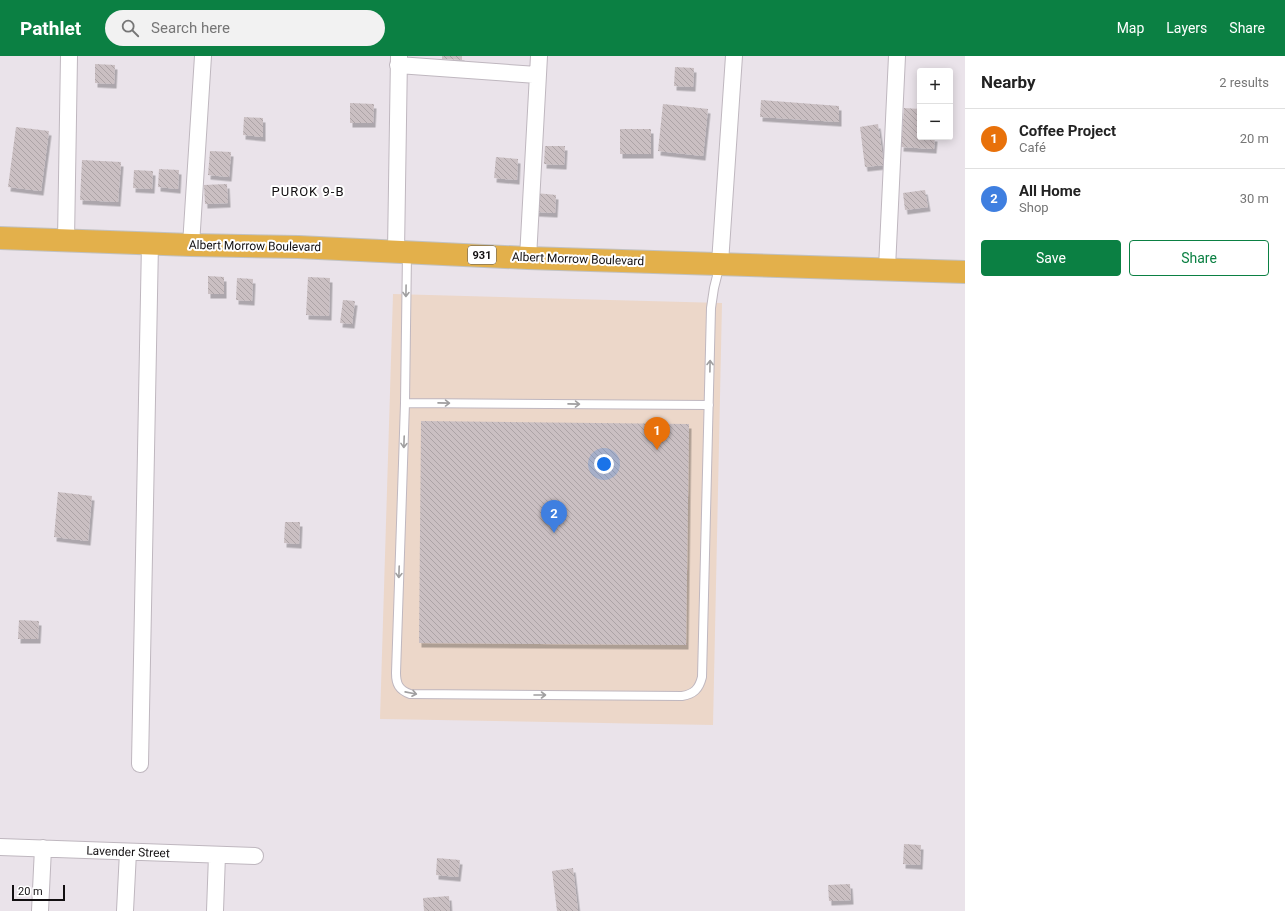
<!DOCTYPE html>
<html lang="en">
<head>
<meta charset="utf-8">
<style>
	body { margin:0; font-family:Roboto,sans-serif; background:#f2f2f2; color:#222 }
	.controls { position:absolute; right:12px; top:12px; display:grid; overflow:hidden; border-radius:4px; box-shadow:0 2px 10px #0003 }
	.controls button { width:36px; height:36px; display:grid; place-items:center; padding:0; border:0; border-bottom:1px solid #e0e0e0; background:#fff; color:#222; font:20px sans-serif }
	.scale { position:absolute; left:12px; bottom:10px; width:53px; box-sizing:border-box; padding-left:4px; border:2px solid #120f11; border-top:0; font-size:11px; line-height:14px; white-space:nowrap; color:#120f11; -webkit-text-stroke:3px #fff; paint-order:stroke }
	.you { position:absolute; left:604px; top:408px; width:14px; height:14px; margin:-10px; border:3px solid #fff; border-radius:50%; background:#1a73e8; box-shadow:0 0 0 6px #1a73e833 }
	.badge { display:grid; place-items:center; width:26px; height:26px; border-radius:50%; background:#0b8043; color:#fff; font-size:13px; font-weight:700 }
	.pin { position:absolute; translate:-50% -33px; filter:drop-shadow(0 1px 2px #0008) }
	.pin::after { content:''; position:absolute; top:21px; width:14px; height:12px; background:inherit; clip-path:polygon(0 0,100% 0,50% 100%) }
	.list { margin:0; padding:0; list-style:none }
	h2 { display:flex; justify-content:space-between; align-items:center; height:52px; margin:0; padding:0 16px; font-size:17px }
	h2 small { font-size:13px; font-weight:400; color:#767676 }
	.list li { display:grid; grid-template-columns:26px 1fr auto; gap:12px; align-items:center; box-sizing:border-box; height:60px; padding:0 16px; border-top:1px solid #e0e0e0 }
	.list b { display:block; font-size:15px; white-space:nowrap }
	.list p { margin:0; font-size:13px; white-space:nowrap; color:#767676 }
	.list em { font-size:13px; font-style:normal; color:#767676 }
	.actions { display:flex; gap:8px; padding:12px 16px }
	.actions a { flex:1; padding:9px 0; border:1px solid #0b8043; border-radius:4px; text-align:center; font-size:14px; color:#0b8043 }
	.actions .main { background:#0b8043; color:#fff }
	.icon { flex:none; width:22px; height:22px; fill:none; stroke:currentColor; stroke-width:2; stroke-linecap:round; stroke-linejoin:round }
	.map { position:relative; flex:none; width:965px; height:855px; overflow:hidden }
	header { display:flex; align-items:center; gap:24px; box-sizing:border-box; height:56px; padding:0 20px; background:#0b8043; color:#fff }
	header strong { font-size:19px }
	nav { display:flex; gap:22px; margin-inline-start:auto; font-size:14px }
	.search { width:280px; height:36px; background:#f2f2f2; display:flex; align-items:center; gap:10px; box-sizing:border-box; padding:0 14px; border-radius:22px; color:#767676; font-size:15px }
	main { display:flex }
	aside { flex:1; background:#fff }
	.map>svg:first-child { display:block }
</style>
</head>
<body>
<header>
<strong>Pathlet</strong>
<div class="search"><svg class="icon" aria-label="search" viewBox="0 0 24 24"><circle cx="10" cy="10" r="6"/><path d="M15 15l6 6"/></svg>Search here</div>
<nav><a>Map</a><a>Layers</a><a>Share</a></nav>
</header>
<main>
<div class="map">
<svg width="965" height="855" viewBox="0 0 965 855">
	<defs>
		<pattern id="building-back-hatch" width="6" height="6" patternUnits="userSpaceOnUse"><rect width="6" height="6" fill="#cabfc2"/><path d="M-1 5l2 2M0 0l6 6M5-1l2 2" fill="none" stroke="#aca3a6"/></pattern>
		<filter id="shadow"><feDropShadow dx="2.5" dy="4.5" stdDeviation="0" flood-color="#0004"/></filter>
	</defs>
	<rect width="100%" height="100%" fill="#eae3ea"/>
	<path fill="#ecd7c9" d="M 393,238 L 722,247 L 713,669 L 380,663 Z"/>
	<path fill="url(#building-back-hatch)" filter="url(#shadow)" d="M 442,0 L 462,0 L 462,4 L 442,3 Z
		M 95,8 L 115,9 L 114,28 L 95,27 Z
		M 675,11 L 694,12 L 693,31 L 674,30 Z
		M 761,44 L 839,50 L 839,66 L 760,61 Z
		M 350,47 L 374,48 L 373,67 L 350,67 Z
		M 663,48 L 708,53 L 703,100 L 658,95 Z
		M 904,52 L 920,53 L 920,81 L 935,81 L 934,93 L 901,91 Z
		M 244,61 L 263,62 L 263,81 L 243,79 Z
		M 878,68 L 884,109 L 865,111 L 860,71 Z
		M 16,71 L 49,75 L 41,135 L 8,131 Z
		M 620,73 L 651,73 L 651,98 L 620,98 Z
		M 545,90 L 565,90 L 564,109 L 544,108 Z
		M 210,95 L 231,96 L 229,121 L 208,119 Z
		M 496,101 L 518,103 L 517,124 L 494,122 Z
		M 82,104 L 121,106 L 118,146 L 80,144 Z
		M 159,113 L 179,114 L 178,133 L 158,131 Z
		M 134,114 L 153,115 L 152,133 L 133,132 Z
		M 227,128 L 228,147 L 205,148 L 204,129 Z
		M 925,134 L 928,151 L 905,154 L 903,137 Z
		M 536,137 L 556,139 L 555,157 L 536,156 Z
		M 208,220 L 224,221 L 224,238 L 208,238 Z
		M 308,221 L 330,222 L 329,260 L 306,259 Z
		M 237,222 L 253,223 L 252,245 L 236,244 Z
		M 343,244 L 355,245 L 352,268 L 340,267 Z
		M 421,365 L 689,368 L 686,589 L 419,587 Z
		M 58,436 L 92,440 L 88,485 L 54,481 Z
		M 285,466 L 300,466 L 299,488 L 284,487 Z
		M 19,564 L 39,565 L 38,583 L 18,583 Z
		M 904,788 L 921,789 L 920,809 L 903,808 Z
		M 437,802 L 460,804 L 458,821 L 436,819 Z
		M 573,812 L 578,855 L 557,855 L 552,815 Z
		M 850,828 L 851,844 L 829,845 L 828,829 Z
		M 449,840 L 450,855 L 424,855 L 423,842 Z"/>
	<g fill="none" stroke-linecap="round" stroke-linejoin="round">
		<g stroke="#bfb7bf" stroke-width="10">
			<path id="service" d="M 407,197 L 405,347 L 396,617 C 396,628 399,634 410,638 L 682,640 C 694,638 699,633 702,621 L 711,252 L 714,232 L 720,208
				M 405,347 L 709,349"/>
		</g>
		<g stroke="#bfb7bf" stroke-width="18">
			<path id="minor" d="M 398,9 L 537,19
				M 66,184 L 69,0
				M 191,189 L 203,0
				M 396,195 L 399,0
				M 528,202 L 539,0
				M 720,207 L 734,0
				M 887,212 L 897,0
				M 140,708 L 150,187
				M 0,791 L 255,800
				M 40,855 L 43,792
				M 125,855 L 128,796
				M 215,855 L 217,799"/>
		</g>
		<g stroke="#c1c1c1" stroke-width="24">
			<path id="trunk" d="M 0,182 L 191,189 L 298,191 L 528,202 L 965,216"/>
		</g>
		<use href="#service" stroke="#fff" stroke-width="8"/>
		<use href="#minor" stroke="#fff" stroke-width="16"/>
		<use href="#trunk" stroke="#e3b04b" stroke-width="22"/>
	</g>
	<defs><path id="oneway-shaft" d="M-6 0H5M1.5-3L5.5 0L1.5 3" fill="none" stroke-width="1.6" stroke-linecap="round" stroke-linejoin="round"/></defs>
	<g stroke="#a09fa0">
		<use href="#oneway-shaft" transform="translate(406 235) rotate(91)"/>
		<use href="#oneway-shaft" transform="translate(710 310) rotate(-89)"/>
		<use href="#oneway-shaft" transform="translate(444 347) rotate(1)"/>
		<use href="#oneway-shaft" transform="translate(574 348) rotate(1)"/>
		<use href="#oneway-shaft" transform="translate(404 386) rotate(92)"/>
		<use href="#oneway-shaft" transform="translate(399 516) rotate(92)"/>
		<use href="#oneway-shaft" transform="translate(411 637) rotate(11)"/>
		<use href="#oneway-shaft" transform="translate(540 639)"/>
	</g>
	<g text-anchor="middle" stroke-width="4" stroke-linejoin="round" paint-order="stroke">
		<rect fill="#fff" stroke="#595758" stroke-width="1" x="468" y="190" width="28" height="18" rx="3"/>
		<g font-size="11" font-weight="bold" fill="#120f11">
			<text x="482" y="203">931</text>
		</g>
		<g font-size="12" fill="#120f11" stroke="#fff">
			<text transform="translate(255 190) rotate(1)" y="4">Albert Morrow Boulevard</text>
			<text transform="translate(578 203) rotate(2)" y="4">Albert Morrow Boulevard</text>
			<text transform="translate(128 796) rotate(2)" y="4">Lavender Street</text>
		</g>
		<g font-size="13" letter-spacing="1" fill="#120f11" stroke="#fff">
			<text x="308" y="140">PUROK 9-B</text>
		</g>
	</g>
</svg>
<div class="controls">
<button>+</button>
<button>−</button>
</div>
<div class="scale">20 m</div>
<div class="you"></div>
<div class="pin badge" style="left:657px;top:394px;background:#e8710a">1</div>
<div class="pin badge" style="left:554px;top:477px;background:#3f7fe0">2</div>
</div>
<aside>
<h2>Nearby<small>2 results</small></h2>
<ul class="list">
<li><span class="badge" style="background:#e8710a">1</span><div><b>Coffee Project</b><p>Café</p></div><em>20 m</em></li>
<li><span class="badge" style="background:#3f7fe0">2</span><div><b>All Home</b><p>Shop</p></div><em>30 m</em></li>
</ul>
<div class="actions"><a class="main">Save</a><a>Share</a></div>
</aside>
</main>
</body>
</html>
